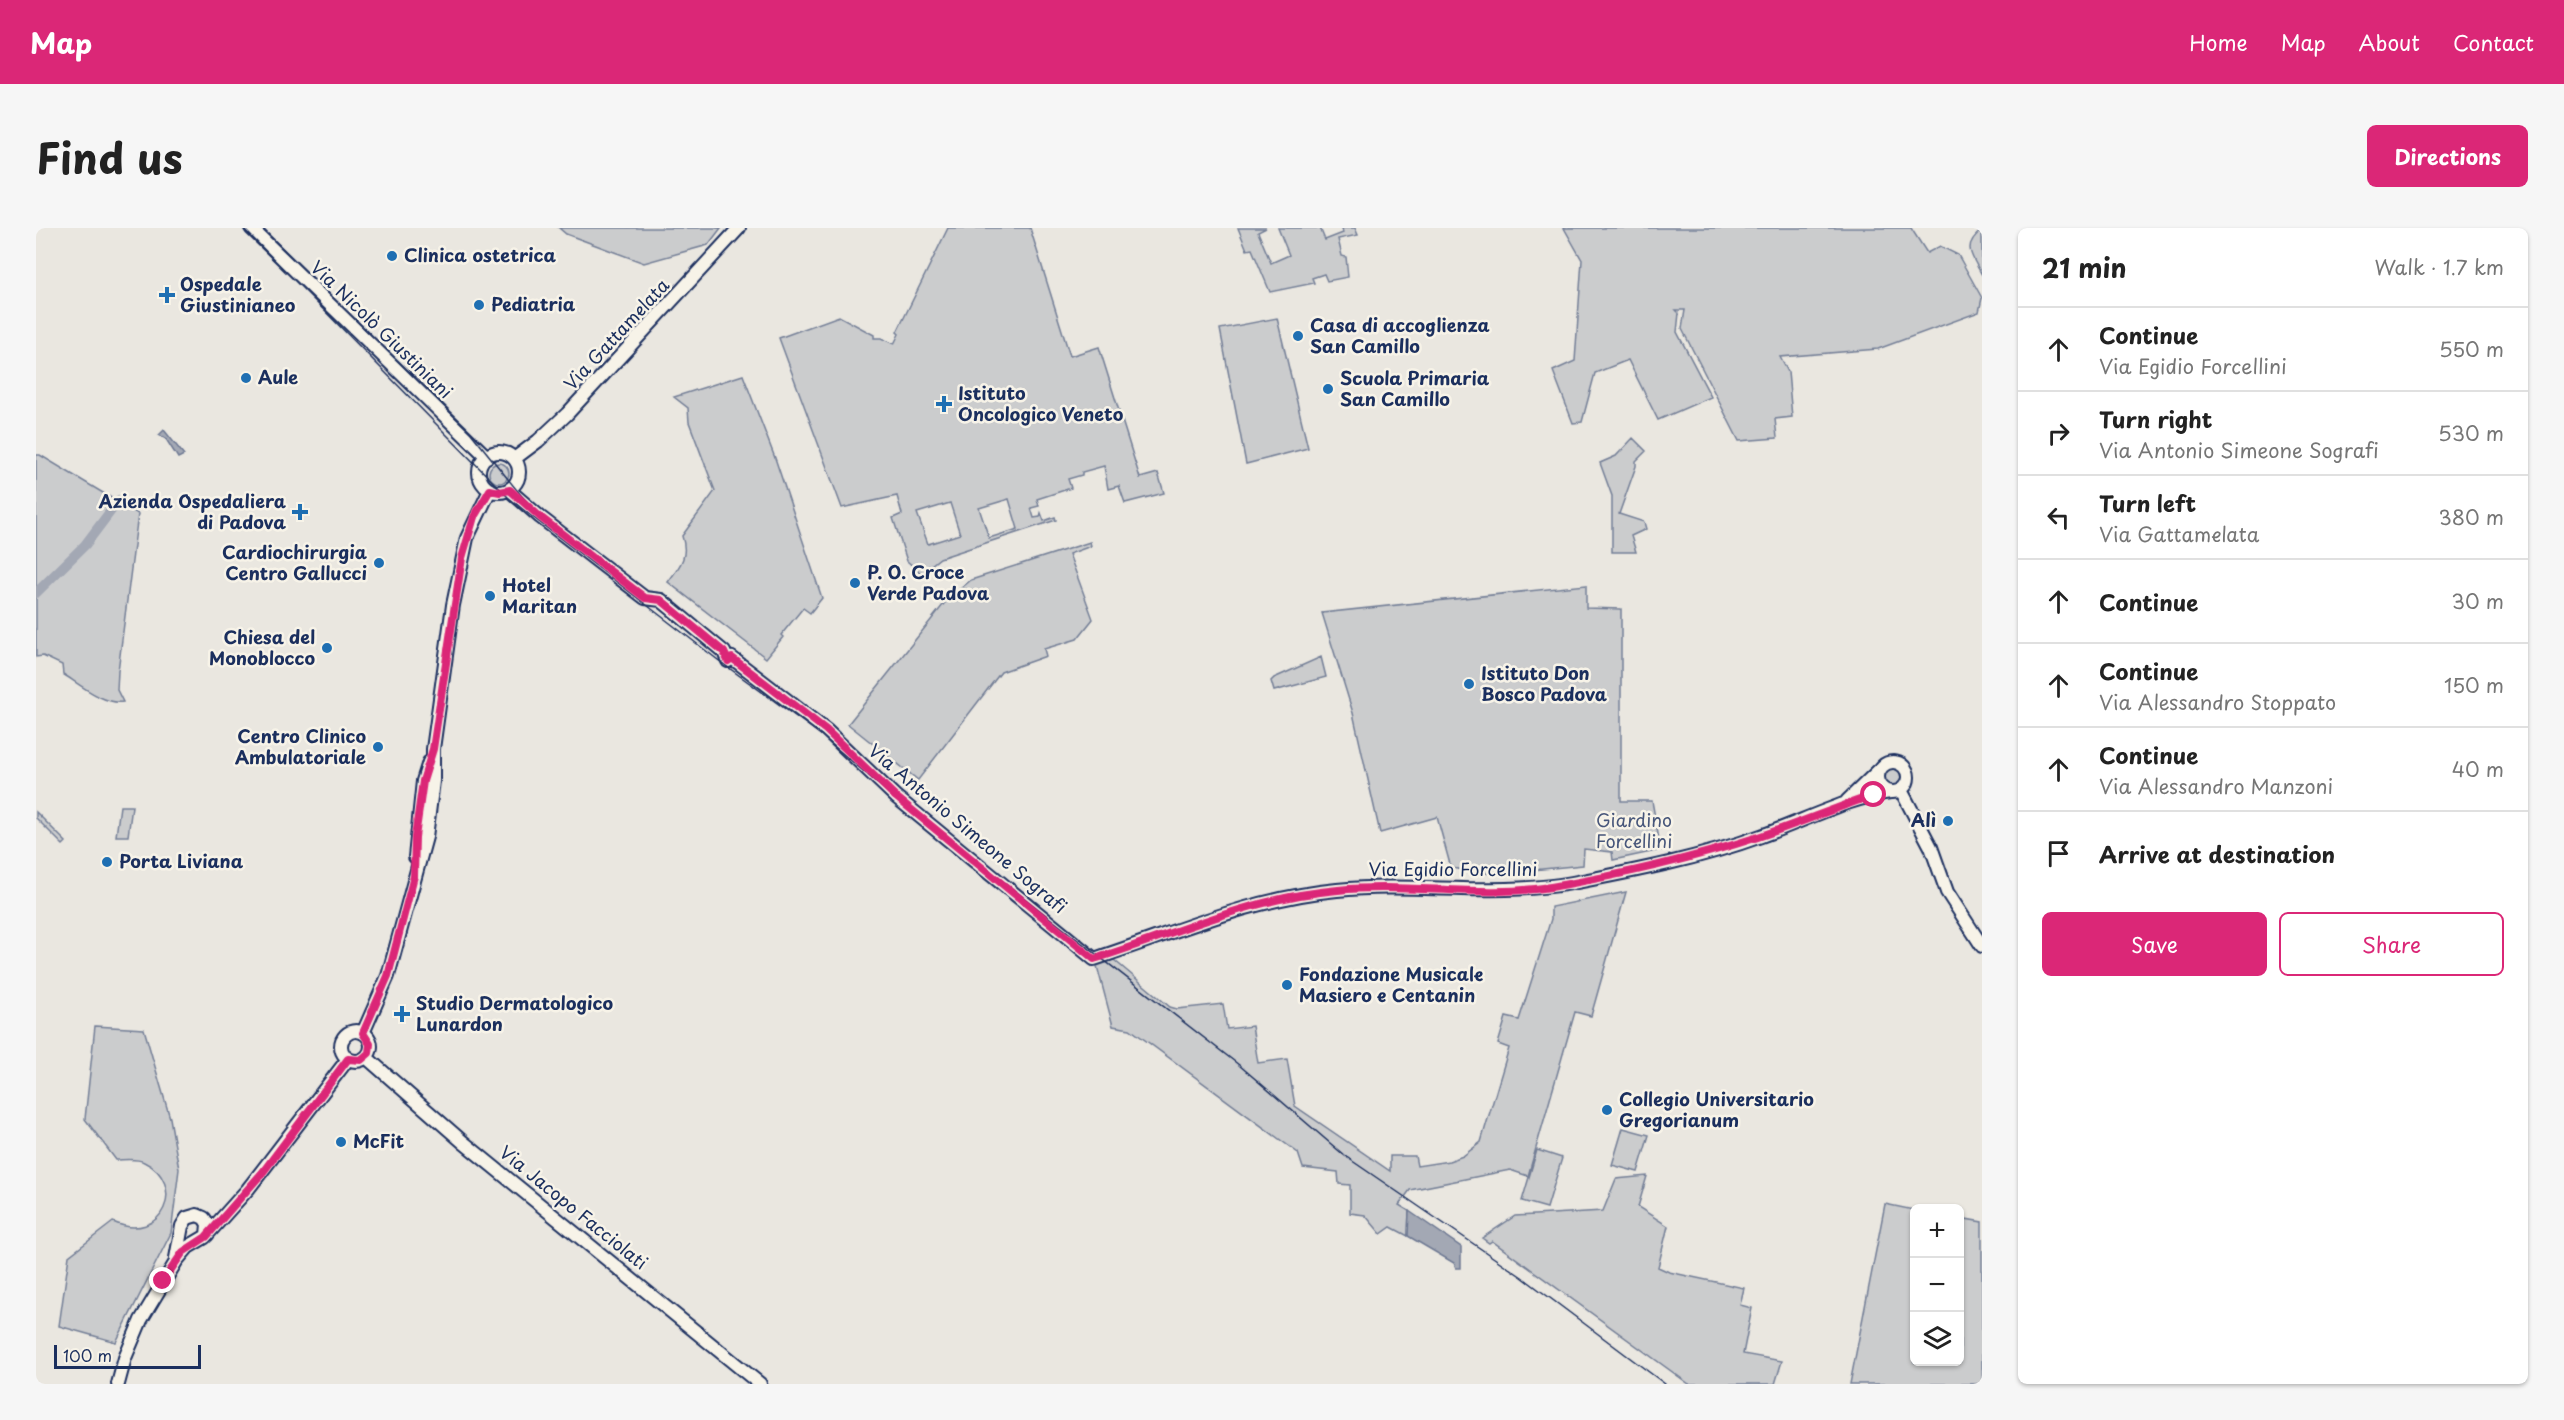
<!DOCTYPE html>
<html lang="en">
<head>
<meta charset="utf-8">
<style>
	body { margin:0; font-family:"Playpen Sans",sans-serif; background:#f6f6f6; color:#222 }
	.controls { position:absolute; right:18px; bottom:18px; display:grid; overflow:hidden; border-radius:9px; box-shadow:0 2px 4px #0004 }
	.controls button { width:54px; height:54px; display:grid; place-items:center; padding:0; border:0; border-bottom:2px solid #e0e0e0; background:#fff; color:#222; font:30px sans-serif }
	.scale { position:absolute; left:18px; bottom:15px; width:147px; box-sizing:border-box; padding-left:6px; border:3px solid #1b2f5e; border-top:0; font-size:16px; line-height:21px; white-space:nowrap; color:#1b2f5e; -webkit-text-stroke:4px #f7f3e8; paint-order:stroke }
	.stop { position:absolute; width:18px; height:18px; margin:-14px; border:4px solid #db2777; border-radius:50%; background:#fff }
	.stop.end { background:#db2777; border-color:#fff; box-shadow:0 2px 6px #0008 }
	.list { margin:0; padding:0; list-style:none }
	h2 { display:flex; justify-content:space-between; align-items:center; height:78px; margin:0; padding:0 24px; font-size:26px }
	h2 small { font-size:20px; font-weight:400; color:#767676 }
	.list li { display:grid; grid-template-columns:39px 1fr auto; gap:18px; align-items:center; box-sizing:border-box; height:84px; padding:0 24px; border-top:2px solid #e0e0e0 }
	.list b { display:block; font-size:22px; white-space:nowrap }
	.list p { margin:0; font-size:20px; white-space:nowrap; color:#767676 }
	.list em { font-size:20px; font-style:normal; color:#767676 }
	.actions { display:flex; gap:12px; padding:18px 24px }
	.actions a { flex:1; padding:14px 0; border:2px solid #db2777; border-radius:9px; text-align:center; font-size:21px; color:#db2777 }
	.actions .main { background:#db2777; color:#fff }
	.icon { flex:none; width:33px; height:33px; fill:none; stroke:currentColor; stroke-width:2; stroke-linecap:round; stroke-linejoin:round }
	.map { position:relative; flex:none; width:1946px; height:1156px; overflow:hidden; border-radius:9px }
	header { display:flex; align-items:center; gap:36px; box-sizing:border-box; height:84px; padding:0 30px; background:#db2777; color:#fff }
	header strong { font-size:28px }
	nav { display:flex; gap:33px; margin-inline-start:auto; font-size:21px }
	.intro { display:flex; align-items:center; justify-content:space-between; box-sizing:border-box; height:144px; padding:0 36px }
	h1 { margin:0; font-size:42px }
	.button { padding:15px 27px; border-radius:9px; background:#db2777; color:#fff; font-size:21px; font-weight:700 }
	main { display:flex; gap:36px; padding:0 36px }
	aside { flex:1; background:#fff; border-radius:9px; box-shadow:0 2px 4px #0004 }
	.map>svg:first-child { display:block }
</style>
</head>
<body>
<header>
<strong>Map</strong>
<nav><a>Home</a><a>Map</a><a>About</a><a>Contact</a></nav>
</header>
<div class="intro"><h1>Find us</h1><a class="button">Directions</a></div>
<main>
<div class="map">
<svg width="1946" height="1156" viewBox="0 0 1946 1156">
	<rect width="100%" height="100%" fill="#eae7e0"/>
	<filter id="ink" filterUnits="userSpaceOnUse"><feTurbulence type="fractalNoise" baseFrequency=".0167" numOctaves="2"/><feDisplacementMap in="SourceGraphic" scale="12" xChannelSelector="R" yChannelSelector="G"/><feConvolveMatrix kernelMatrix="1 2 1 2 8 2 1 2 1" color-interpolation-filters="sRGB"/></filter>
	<g filter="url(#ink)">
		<path fill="#cbcccd" stroke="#737e96" stroke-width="1.5" fill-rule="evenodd" d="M 523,0 L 685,0 L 672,17 L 608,35 L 530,6 Z
			M 912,0 L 994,0 L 1034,128 L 1063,119 L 1104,250 L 1122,245 L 1128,265 L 1089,275 L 1083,258 L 1072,261 L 1068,238 L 1046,244 L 1046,247 L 1032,251 L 1035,260 L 1001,271 L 1003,278 L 995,280 L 998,290 L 1004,289 L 1005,285 L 1008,293 L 1019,289 L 1020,292 L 904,330 L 885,345 L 871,333 L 857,290 L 866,286 L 861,268 L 806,280 L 743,110 L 803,88 L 838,107 L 838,110 L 845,110 L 858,116 L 863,106 L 861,104 ZM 973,271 L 982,301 L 953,310 L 943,280 ZM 914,275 L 924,306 L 892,316 L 881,285 Z
			M 1202,0 L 1230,0 L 1222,4 L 1235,35 L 1253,27 L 1242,0 L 1284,0 L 1289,12 L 1307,5 L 1306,0 L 1319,0 L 1322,7 L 1302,11 L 1306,28 L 1310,29 L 1312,49 L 1291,53 L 1288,46 L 1276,50 L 1278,55 L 1234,64 L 1216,21 L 1211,22 Z
			M 1528,0 L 1875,0 L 1891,25 L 1904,18 L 1922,27 L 1946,70 L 1943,84 L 1842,121 L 1744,129 L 1752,144 L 1756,189 L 1739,191 L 1741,210 L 1703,213 L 1646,101 L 1649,82 L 1640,82 L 1643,85 L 1641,104 L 1675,169 L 1622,192 L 1592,132 L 1559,145 L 1546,194 L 1537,195 L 1517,143 L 1539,133 L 1546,32 Z
			M 1946,2 L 1946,47 C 1936,28 1925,18 1946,2 Z
			M 1241,90 L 1272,220 L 1210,236 L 1184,101 Z
			M 707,147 L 739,230 L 786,370 L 774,385 L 767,380 L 745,407 L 747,409 L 730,430 L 632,354 C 644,338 653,329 646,308 L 679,263 L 653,194 L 652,180 L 638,169 Z
			M 1597,210 L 1610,223 L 1600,233 L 1600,238 L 1583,286 L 1608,294 L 1610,301 L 1595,308 L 1600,324 L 1576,324 L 1576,268 L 1564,235 L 1580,228 Z
			M 0,227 L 4,227 L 102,286 L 82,443 L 81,462 L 87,474 C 68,477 43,456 27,446 L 26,437 L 7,428 L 0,429 Z
			M453 245a10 10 0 1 1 20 0a10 10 0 1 1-20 0Z
			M 1054,314 L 1055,318 L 1033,326 L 1057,391 L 1041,411 L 1008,421 L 1010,428 L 965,444 L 882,552 L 812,496 L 911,372 L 935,352 Z
			M 1550,357 L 1550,380 L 1585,381 L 1585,573 L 1616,573 L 1625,622 L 1577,632 L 1576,624 L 1548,621 L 1547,637 L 1456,646 L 1415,640 L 1401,589 L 1344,605 L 1317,485 L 1286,385 Z
			M 1285,429 L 1290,449 L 1238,463 L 1235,453 L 1238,450 Z
			M1848 549a9 9 0 1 1 18 0a9 9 0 1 1-18 0Z
			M 84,578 L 96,578 L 92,608 L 80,608 Z
			M 0,584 L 30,614 L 27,617 L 0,590 Z
			M 1590,664 L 1555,788 L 1539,784 L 1492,948 L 1474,942 L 1374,962 L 1363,977 L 1373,983 L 1372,1008 L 1355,999 L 1345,1006 L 1329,987 L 1314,985 L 1314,957 L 1303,956 L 1302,944 L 1267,940 L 1262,925 L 1094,801 L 1077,798 L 1061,738 L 1078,732 L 1134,779 L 1141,781 L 1187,776 L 1191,801 L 1216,798 L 1222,835 L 1251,831 L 1259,878 L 1354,943 L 1354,928 L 1379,928 L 1381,938 L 1413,933 L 1427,928 L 1445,914 L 1473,820 L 1462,816 L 1470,789 L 1483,792 L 1515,691 L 1515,679 Z
			M 59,798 L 108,801 L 134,890 L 143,941 L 135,1005 L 80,1114 L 23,1098 L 33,1028 L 77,994 C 127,1017 152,955 108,934 C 101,930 88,932 80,932 L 49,891 Z
			M 1587,900 L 1613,907 L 1602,944 L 1576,937 Z
			M 1501,922 L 1526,930 L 1511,980 L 1486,973 Z
			M 1611,948 L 1602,979 L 1632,998 L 1622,1039 L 1633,1044 L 1708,1060 L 1704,1077 L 1716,1080 L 1707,1126 L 1746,1133 L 1739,1156 L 1653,1156 L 1456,1013 L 1453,1015 L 1446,1010 L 1479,988 L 1567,983 L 1580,951 Z
			M 1849,976 L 1878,982 L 1878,1134 L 1924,1134 L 1924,990 L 1946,994 L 1946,1156 L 1814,1156 Z"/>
		<path fill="#a3a8b4" stroke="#6d7892" stroke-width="1.5" d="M 128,202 L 148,227 L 142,230 L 130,211 L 123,207 Z
			M 1373,983 L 1425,1019 L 1425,1040 L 1420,1040 L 1418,1035 L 1372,1008 Z"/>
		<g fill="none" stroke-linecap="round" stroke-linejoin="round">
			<path stroke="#a3a8b4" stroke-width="10" d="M 0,365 L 49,317 L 83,272"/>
			<g stroke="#1b2f5e" stroke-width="16">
				<path id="secondary" d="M 215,0 L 451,229
					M443 244a20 20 0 1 1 40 0a20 20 0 1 1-40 0Z
					M 478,231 L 502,213 L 531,186 L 703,0
					M 473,262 L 504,289 L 609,370 L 625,372 L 688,424 L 692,433 L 696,430 L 790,502 L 860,569 L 1058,731 C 1138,705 1216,670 1301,662 C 1379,654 1458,669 1536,655 C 1599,643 1665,630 1725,608 C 1768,593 1809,571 1854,564
					M1842 549a15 15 0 1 1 30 0a15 15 0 1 1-30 0Z
					M 1865,562 L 1895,619 L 1911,664 L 1946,718
					M 1811,573 L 1843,542
					M 379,629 L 387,553 L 393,534
					M305 818a15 15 0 1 1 30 0a15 15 0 1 1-30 0Z
					M 327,805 L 352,748 L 390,609 L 397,553 L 397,521 L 417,377 L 431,310 L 454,262
					M 330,829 L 427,914 L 724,1156
					M 140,1030 L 146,998 L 151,990 L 161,987 L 168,990 L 172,996 L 171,1007
					M 82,1156 L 89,1130 L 105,1092 L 141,1032 L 152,1019 L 169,1009 L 212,961 L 312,831"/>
			</g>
			<use href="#secondary" stroke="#f7f3e8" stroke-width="12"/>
			<path stroke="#1b2f5e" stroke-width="1.5" d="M 207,0 L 472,269 L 494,287 L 682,432 L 785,507 L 859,570 L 1203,837 L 1309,928 L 1486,1049 L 1629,1156
				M 226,0 L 435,205 L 492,276"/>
		</g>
	</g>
	<g fill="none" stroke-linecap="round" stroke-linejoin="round" filter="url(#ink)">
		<path stroke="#db2777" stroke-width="8" d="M 127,1053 L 147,1024 L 170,1009 L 227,944 L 312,831 L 325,832 L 333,825 L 334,816 L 327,805 L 352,748 L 378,648 L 379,609 L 387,553 L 397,521 L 426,330 L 438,289 L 454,262 L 464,264 L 474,262 L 504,289 L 609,370 L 625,372 L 688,424 L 692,433 L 696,430 L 790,502 L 860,569 L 1058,731 C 1139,706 1216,669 1302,662 C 1372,655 1445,670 1515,659 C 1585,647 1655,631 1722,609 C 1761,596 1799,580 1838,567"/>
	</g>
	<g fill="#1f6fb2" stroke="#f7f3e8" stroke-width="2">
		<circle cx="356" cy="28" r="6"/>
		<path d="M128 58h6v6h6v6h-6v6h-6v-6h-6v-6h6z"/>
		<circle cx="443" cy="77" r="6"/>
		<circle cx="1262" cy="108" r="6"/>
		<circle cx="210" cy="150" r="6"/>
		<circle cx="1292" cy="161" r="6"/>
		<path d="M905 167h6v6h6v6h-6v6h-6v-6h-6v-6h6z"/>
		<path d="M261 275h6v6h6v6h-6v6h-6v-6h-6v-6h6z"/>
		<circle cx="343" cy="335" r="6"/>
		<circle cx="819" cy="355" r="6"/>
		<circle cx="454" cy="368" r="6"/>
		<circle cx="291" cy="420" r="6"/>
		<circle cx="1433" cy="456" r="6"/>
		<circle cx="342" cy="519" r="6"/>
		<circle cx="1912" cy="593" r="6"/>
		<circle cx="71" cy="634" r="6"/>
		<circle cx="1251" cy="757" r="6"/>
		<path d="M363 777h6v6h6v6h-6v6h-6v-6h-6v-6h6z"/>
		<circle cx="1571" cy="882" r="6"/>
		<circle cx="305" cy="914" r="6"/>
	</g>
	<g text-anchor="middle" stroke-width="5" stroke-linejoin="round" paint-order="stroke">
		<g font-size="18" font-weight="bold" fill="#1b2f5e" stroke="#f7f3e8" text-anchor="start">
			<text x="368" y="34">Clinica ostetrica</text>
			<text x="144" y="63">Ospedale<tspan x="144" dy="21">Giustinianeo</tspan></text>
			<text x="455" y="83">Pediatria</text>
			<text x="1274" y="104">Casa di accoglienza<tspan x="1274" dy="21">San Camillo</tspan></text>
			<text x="222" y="156">Aule</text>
			<text x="1304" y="157">Scuola Primaria<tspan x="1304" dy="21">San Camillo</tspan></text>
			<text x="922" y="172">Istituto<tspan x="922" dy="21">Oncologico Veneto</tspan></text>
			<text x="250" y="280" text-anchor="end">Azienda Ospedaliera<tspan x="250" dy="21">di Padova</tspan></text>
			<text x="331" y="331" text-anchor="end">Cardiochirurgia<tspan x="331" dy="21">Centro Gallucci</tspan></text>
			<text x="831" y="351">P. O. Croce<tspan x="831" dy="21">Verde Padova</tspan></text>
			<text x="466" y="364">Hotel<tspan x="466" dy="21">Maritan</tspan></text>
			<text x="279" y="416" text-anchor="end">Chiesa del<tspan x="279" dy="21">Monoblocco</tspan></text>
			<text x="1445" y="452">Istituto Don<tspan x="1445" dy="21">Bosco Padova</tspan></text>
			<text x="330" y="515" text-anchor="end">Centro Clinico<tspan x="330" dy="21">Ambulatoriale</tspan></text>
			<text x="1900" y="599" text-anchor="end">Alì</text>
			<text x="83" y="640">Porta Liviana</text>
			<text x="1263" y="753">Fondazione Musicale<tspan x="1263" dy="21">Masiero e Centanin</tspan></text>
			<text x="380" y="782">Studio Dermatologico<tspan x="380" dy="21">Lunardon</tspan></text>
			<text x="1583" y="878">Collegio Universitario<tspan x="1583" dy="21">Gregorianum</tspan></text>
			<text x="317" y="920">McFit</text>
		</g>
		<g font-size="18" fill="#1b2f5e" stroke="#f7f3e8">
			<text transform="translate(345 102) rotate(44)" y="6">Via Nicolò Giustiniani</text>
			<text transform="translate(581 107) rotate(-47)" y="6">Via Gattamelata</text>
			<text transform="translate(931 601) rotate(40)" y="6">Via Antonio Simeone Sografi</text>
			<text x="1417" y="648">Via Egidio Forcellini</text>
			<text transform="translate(537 980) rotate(39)" y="6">Via Jacopo Facciolati</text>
		</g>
		<g font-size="18" fill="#47567a" stroke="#f7f3e8">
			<text x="1598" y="599">Giardino<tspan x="1598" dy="21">Forcellini</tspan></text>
		</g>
	</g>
</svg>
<div class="controls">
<button>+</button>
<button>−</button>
<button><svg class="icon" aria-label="layers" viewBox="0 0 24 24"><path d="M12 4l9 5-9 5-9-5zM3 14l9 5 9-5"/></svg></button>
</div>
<div class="scale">100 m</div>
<div class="stop" style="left:1838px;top:567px"></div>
<div class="stop end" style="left:127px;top:1053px"></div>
</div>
<aside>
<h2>21 min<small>Walk · 1.7 km</small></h2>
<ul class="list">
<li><svg class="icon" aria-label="ahead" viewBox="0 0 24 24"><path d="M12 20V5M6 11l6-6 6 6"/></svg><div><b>Continue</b><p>Via Egidio Forcellini</p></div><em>550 m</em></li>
<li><svg class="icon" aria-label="right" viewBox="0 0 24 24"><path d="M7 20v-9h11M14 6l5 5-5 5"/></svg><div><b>Turn right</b><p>Via Antonio Simeone Sografi</p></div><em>530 m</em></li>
<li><svg class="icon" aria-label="left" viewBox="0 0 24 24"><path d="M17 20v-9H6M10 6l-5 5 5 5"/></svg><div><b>Turn left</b><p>Via Gattamelata</p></div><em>380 m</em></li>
<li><svg class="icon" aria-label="ahead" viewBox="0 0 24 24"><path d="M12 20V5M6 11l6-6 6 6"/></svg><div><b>Continue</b></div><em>30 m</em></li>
<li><svg class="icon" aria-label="ahead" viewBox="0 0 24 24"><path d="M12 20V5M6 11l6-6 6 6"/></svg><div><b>Continue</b><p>Via Alessandro Stoppato</p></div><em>150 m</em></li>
<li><svg class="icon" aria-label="ahead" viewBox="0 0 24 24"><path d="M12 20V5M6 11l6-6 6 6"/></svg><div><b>Continue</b><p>Via Alessandro Manzoni</p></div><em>40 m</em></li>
<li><svg class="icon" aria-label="arrive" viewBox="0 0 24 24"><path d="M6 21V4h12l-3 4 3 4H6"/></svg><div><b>Arrive at destination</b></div></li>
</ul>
<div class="actions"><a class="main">Save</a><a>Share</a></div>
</aside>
</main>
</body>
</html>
